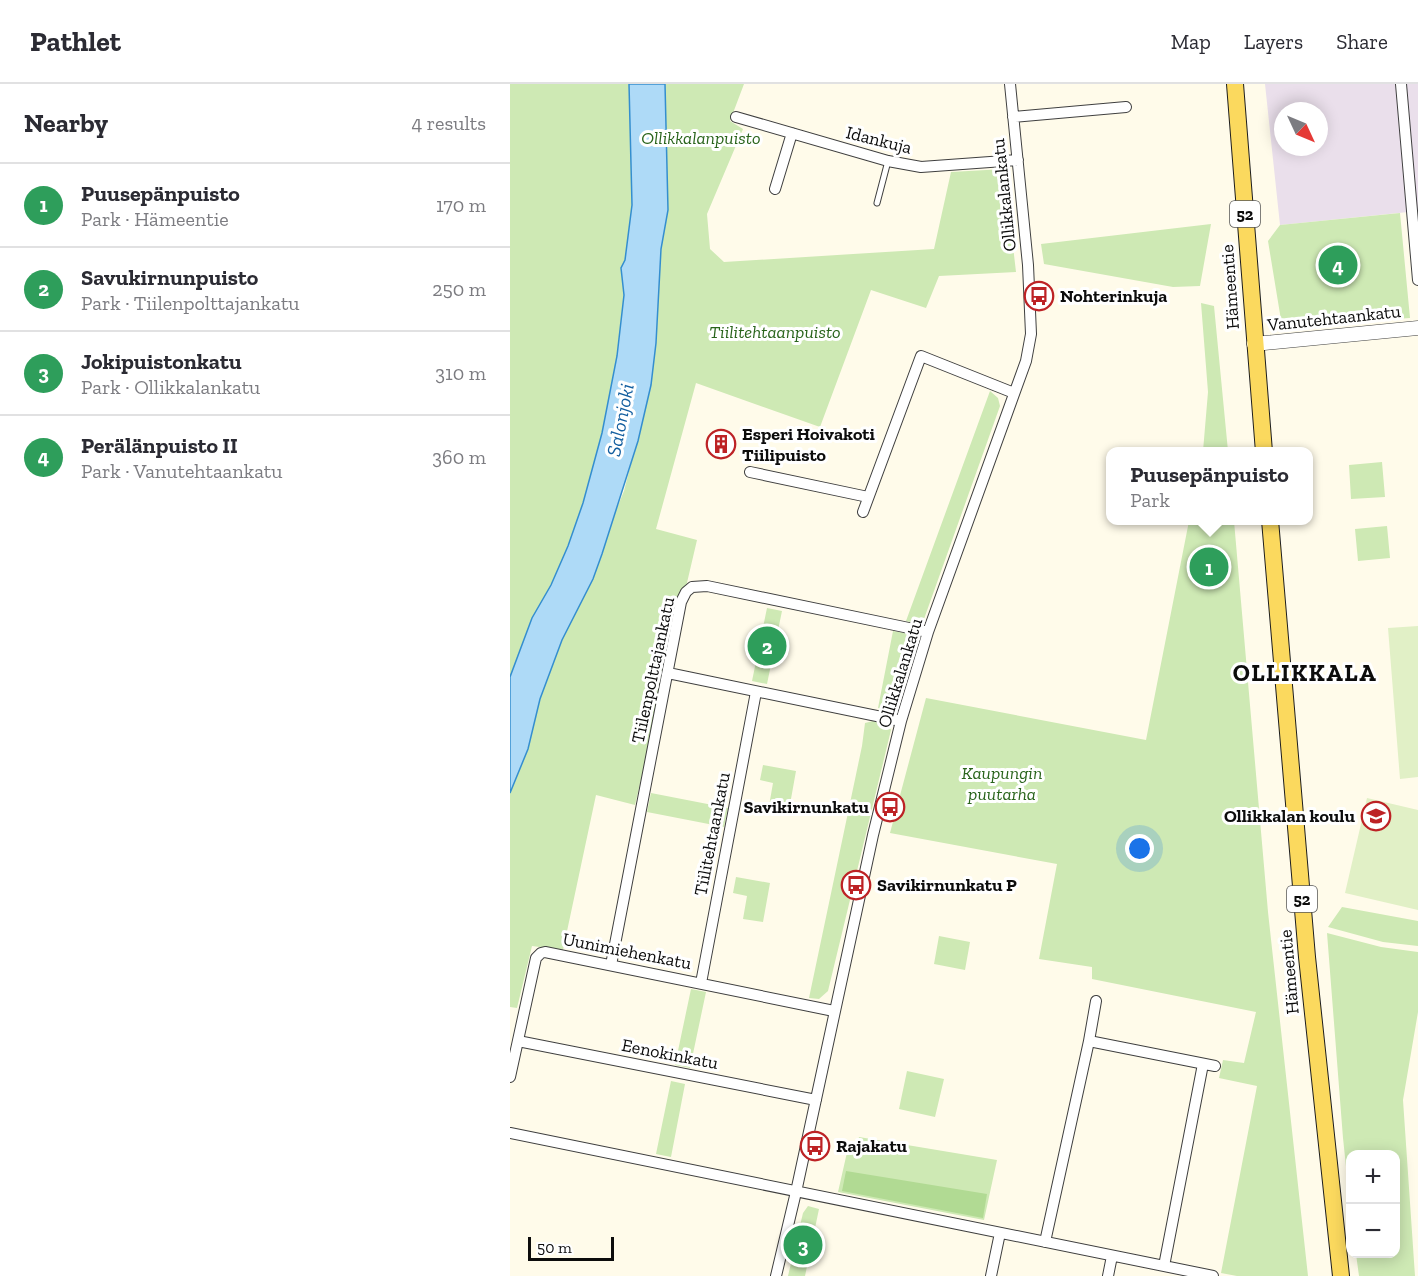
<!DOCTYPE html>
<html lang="en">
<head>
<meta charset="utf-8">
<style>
	body { margin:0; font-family:"Zilla Slab",serif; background:#f7f7f7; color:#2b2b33 }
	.controls { position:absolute; right:18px; bottom:18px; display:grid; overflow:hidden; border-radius:12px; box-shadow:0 3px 15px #0003 }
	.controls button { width:54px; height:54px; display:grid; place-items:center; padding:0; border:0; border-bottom:2px solid #e1e1e2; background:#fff; color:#2b2b33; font:30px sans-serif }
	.compass { position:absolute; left:764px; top:18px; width:54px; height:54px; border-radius:50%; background:#fff; box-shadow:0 3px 15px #0003; rotate:134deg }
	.scale { position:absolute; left:18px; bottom:15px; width:86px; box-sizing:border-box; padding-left:6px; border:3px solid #0c0c0c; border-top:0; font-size:16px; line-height:21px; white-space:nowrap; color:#0c0c0c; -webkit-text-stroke:4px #fff; paint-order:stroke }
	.you { position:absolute; left:630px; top:765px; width:21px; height:21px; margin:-15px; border:4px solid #fff; border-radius:50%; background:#1a73e8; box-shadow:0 0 0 9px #1a73e833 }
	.badge { display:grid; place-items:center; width:39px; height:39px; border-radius:50%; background:#0f766e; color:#fff; font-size:20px; font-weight:700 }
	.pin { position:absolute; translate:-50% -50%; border:3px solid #fff; box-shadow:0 2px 6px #0006 }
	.popup { position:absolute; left:596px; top:363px; width:207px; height:78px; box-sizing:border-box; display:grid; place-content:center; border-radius:12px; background:#fff; filter:drop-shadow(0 2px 4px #0005); font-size:20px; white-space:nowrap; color:#7c7c81 }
	.popup b { font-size:22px; color:#2b2b33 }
	.popup::after { content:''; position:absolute; left:50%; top:100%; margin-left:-12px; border:12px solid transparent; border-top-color:#fff }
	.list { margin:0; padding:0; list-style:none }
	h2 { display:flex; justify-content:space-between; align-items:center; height:78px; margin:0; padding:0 24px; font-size:26px }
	h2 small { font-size:20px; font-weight:400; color:#7c7c81 }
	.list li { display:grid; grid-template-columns:39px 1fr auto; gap:18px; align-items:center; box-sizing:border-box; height:84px; padding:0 24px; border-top:2px solid #e1e1e2 }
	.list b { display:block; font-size:22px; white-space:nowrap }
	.list p { margin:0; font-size:20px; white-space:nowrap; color:#7c7c81 }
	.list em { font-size:20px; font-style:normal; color:#7c7c81 }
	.map { position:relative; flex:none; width:908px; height:1192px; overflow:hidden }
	header { display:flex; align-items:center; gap:36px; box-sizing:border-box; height:84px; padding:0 30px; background:#fff; border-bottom:2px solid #e1e1e2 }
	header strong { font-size:28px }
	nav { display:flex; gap:33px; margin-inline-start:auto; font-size:21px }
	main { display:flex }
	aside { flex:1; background:#fff }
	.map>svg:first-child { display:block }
</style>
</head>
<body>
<header>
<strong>Pathlet</strong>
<nav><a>Map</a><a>Layers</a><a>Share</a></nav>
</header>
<main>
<aside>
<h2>Nearby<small>4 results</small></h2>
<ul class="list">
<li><span class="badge" style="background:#2e9e5b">1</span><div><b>Puusepänpuisto</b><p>Park · Hämeentie</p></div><em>170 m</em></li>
<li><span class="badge" style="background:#2e9e5b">2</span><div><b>Savukirnunpuisto</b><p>Park · Tiilenpolttajankatu</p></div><em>250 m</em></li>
<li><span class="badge" style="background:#2e9e5b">3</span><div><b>Jokipuistonkatu</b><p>Park · Ollikkalankatu</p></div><em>310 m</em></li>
<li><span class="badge" style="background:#2e9e5b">4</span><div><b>Perälänpuisto II</b><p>Park · Vanutehtaankatu</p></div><em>360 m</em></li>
</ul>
</aside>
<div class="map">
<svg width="908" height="1192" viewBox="0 0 908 1192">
	<rect width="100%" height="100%" fill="#fffbea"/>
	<path fill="#eadfeb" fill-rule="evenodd" d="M 755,0 L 908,0 L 908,127 L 770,141 ZM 773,27 L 809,27 L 809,63 L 773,63 Z"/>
	<path fill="#cee9b4" d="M 0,0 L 119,0 L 122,121 L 115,176 L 111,184 L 114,211 L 107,272 L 92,349 L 73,419 L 58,462 L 41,502 L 22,534 L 0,593 Z
		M 155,0 L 234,0 L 220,37 L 233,45 L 197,130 L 200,165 L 214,178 L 424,165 L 441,88 L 494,85 L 506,188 L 429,192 L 416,224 L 361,206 L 310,343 L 186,299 L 146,445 L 187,456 L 125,721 L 86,711 L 53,866 L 22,862 L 7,924 L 0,923 L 0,709 L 18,665 L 30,615 L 52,556 L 83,495 L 100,441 L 114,407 L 141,301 L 146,259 L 151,165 L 158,126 Z
		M 890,129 L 900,234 L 791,241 L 779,240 L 771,236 L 758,157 L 770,141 Z
		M 701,140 L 690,202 L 663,203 L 534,180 L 531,160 Z
		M 691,219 L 704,222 L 718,367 L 693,367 L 698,308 Z
		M 480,307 L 488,314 L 490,322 L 414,535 L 404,539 L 396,537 Z
		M 872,378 L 875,413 L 841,415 L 839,381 Z
		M 679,437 L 724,437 L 758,828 L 798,1192 L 727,1192 L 711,1189 L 747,1002 L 709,994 L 713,976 L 734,979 L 746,928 L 582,895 L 582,883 L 529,875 L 547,780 L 380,749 L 416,614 L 636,656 Z
		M 877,442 L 880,474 L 848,477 L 845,445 Z
		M 257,524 L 272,527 L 257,600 L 242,597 Z
		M 383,547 L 402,550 L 408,555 L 389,619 C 383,627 376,626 368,624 Z
		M 363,637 L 378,640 L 381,646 L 318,907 L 309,915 L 299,914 L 352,662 L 355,639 Z
		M 253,681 L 286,687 L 279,726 L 259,722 L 263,699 L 250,696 Z
		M 141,709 L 218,724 L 214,743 L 137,728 Z
		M 226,793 L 260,799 L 253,838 L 233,835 L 237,812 L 223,809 Z
		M 832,823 L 908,837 L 908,862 L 873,858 L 818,843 Z
		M 817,849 L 871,863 L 908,868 L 908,928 L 893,1016 L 905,1192 L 849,1192 L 846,1170 L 886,1170 L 886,1070 L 840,1070 L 840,1121 L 833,1054 Z
		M 429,852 L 460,858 L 455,886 L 424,880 Z
		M 181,905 L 196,908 L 180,984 L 165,981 Z
		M 397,987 L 434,995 L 425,1033 L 389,1025 Z
		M 161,997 L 175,1000 L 161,1073 L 146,1070 Z
		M 349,1053 L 487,1076 L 474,1136 L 328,1108 L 338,1064 L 346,1065 Z
		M 298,1122 L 309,1125 L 295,1192 L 278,1192 L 293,1129 Z"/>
	<path fill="#b1da93" d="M 336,1087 L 477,1110 L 473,1134 L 332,1107 Z"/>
	<path fill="#e1f0c6" d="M 908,542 L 908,693 L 890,695 L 878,544 Z
		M 857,714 L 908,726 L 908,826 L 835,809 Z"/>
	<path fill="#aedaf7" stroke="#348ecf" stroke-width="1.5" d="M 119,0 L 155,0 L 158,126 L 151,165 L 146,259 L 141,301 L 128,357 L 92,470 L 83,495 L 52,556 L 30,615 L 18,665 L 0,709 L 0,593 L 22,534 L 41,501 L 58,462 L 73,419 L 92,349 L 107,272 L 114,211 L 111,184 L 115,176 L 122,121 Z"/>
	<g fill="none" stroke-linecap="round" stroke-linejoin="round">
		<g stroke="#3f3f3f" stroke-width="7">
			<path id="service" d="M 367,119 L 378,77"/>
		</g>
		<g stroke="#3f3f3f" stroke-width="12">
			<path id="minor" d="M 891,0 L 908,196
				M 226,33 L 378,77 L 411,83 L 508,76
				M 503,33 L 616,23
				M 265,105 L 282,49
				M 240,388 L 358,413
				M 353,428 L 411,272 L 504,309
				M 158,589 L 391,637
				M 101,881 L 171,518 L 176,508 L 182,503 L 197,502 L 418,548
				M 191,899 L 246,608
				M 8,957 L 306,1016
				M 579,957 L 705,982
				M 0,993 L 26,874 L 31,869 L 35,868 L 324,927
				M 0,1049 L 703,1192
				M 535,1158 L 579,957 L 586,917
				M 654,1182 L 693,980
				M 266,1192 L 286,1108 L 363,751 L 391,637 L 418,548 L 516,277 L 521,250 L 518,181 L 500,0
				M 481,1192 L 490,1149
				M 598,1192 L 602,1172"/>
		</g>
		<g stroke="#3f3f3f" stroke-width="15">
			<path id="tertiary" d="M 744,260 L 908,244"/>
		</g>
		<g stroke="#1d1d1d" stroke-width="18">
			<path id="primary" d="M 725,0 L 754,368
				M 760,436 L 797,873 L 831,1192"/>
		</g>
		<use href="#service" stroke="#fff" stroke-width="5"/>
		<use href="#minor" stroke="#fff" stroke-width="10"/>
		<use href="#tertiary" stroke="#fff" stroke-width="14"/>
		<use href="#primary" stroke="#fbd95e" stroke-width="16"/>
	</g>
	<defs>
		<g id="bus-ring" transform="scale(1.5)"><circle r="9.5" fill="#fff" stroke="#bd2225" stroke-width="1.5"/><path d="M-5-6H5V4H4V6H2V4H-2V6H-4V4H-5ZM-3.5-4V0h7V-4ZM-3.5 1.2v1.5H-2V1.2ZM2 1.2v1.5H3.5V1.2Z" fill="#bd2225"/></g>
		<g id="building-ring" transform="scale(1.5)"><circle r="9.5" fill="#fff" stroke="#bd2225" stroke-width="1.5"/><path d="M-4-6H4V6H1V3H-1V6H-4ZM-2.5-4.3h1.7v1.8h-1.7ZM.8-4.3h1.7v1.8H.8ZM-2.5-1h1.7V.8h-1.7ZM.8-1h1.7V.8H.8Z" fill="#bd2225"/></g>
		<g id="school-ring" transform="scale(1.5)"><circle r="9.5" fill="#fff" stroke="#bd2225" stroke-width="1.5"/><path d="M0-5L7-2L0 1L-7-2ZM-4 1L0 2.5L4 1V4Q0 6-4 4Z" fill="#bd2225"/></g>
	</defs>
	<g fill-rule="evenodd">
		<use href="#bus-ring" x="529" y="212"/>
		<use href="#building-ring" x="211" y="360"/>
		<use href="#bus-ring" x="380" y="723"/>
		<use href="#school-ring" x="866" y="732"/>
		<use href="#bus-ring" x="346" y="801"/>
		<use href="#bus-ring" x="305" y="1062"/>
	</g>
	<g text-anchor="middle" stroke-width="6" stroke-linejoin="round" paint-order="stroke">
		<g fill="#fff" stroke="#555" stroke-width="1.5">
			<rect x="720" y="117" width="30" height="26" rx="4.5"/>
			<rect x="777" y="802" width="30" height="26" rx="4.5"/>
		</g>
		<g font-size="16" font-weight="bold" fill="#0c0c0c">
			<text x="735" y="136">52</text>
			<text x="792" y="821">52</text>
		</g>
		<g font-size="18" font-style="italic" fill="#29641b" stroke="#fff">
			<text x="191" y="60">Ollikkalanpuisto</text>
			<text x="265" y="254">Tiilitehtaanpuisto</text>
			<text x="492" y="695">Kaupungin<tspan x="492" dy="21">puutarha</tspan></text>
		</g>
		<g font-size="18" fill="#0c0c0c" stroke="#fff">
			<text transform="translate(369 56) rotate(14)" y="6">Idankuja</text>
			<text transform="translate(494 111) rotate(-96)" y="6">Ollikkalankatu</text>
			<text transform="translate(720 203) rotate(-94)" y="6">Hämeentie</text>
			<text transform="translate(824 234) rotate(-6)" y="6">Vanutehtaankatu</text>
			<text transform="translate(143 586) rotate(-78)" y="6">Tiilenpolttajankatu</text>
			<text transform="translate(390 589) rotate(-73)" y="6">Ollikkalankatu</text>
			<text transform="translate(202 750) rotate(-79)" y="6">Tiilitehtaankatu</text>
			<text transform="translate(117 867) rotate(11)" y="6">Uunimiehenkatu</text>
			<text transform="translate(779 888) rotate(-95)" y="6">Hämeentie</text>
			<text transform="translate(160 970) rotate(11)" y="6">Eenokinkatu</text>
		</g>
		<g font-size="18" font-weight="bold" fill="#0c0c0c" stroke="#fff" text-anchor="start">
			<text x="550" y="218">Nohterinkuja</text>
			<text x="232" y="356">Esperi Hoivakoti<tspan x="232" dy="21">Tiilipuisto</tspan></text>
			<text x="359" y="729" text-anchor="end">Savikirnunkatu</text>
			<text x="845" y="738" text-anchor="end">Ollikkalan koulu</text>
			<text x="367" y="807">Savikirnunkatu P</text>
			<text x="326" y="1068">Rajakatu</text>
		</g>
		<g font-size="20" font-style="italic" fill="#135e9f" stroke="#fff">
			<text transform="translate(110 336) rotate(-79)" y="7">Salonjoki</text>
		</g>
		<g font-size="24" font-weight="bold" letter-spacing="1.5" fill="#0c0c0c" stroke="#fff">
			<text x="795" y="597">OLLIKKALA</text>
		</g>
	</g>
</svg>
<div class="controls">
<button>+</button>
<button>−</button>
</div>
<svg class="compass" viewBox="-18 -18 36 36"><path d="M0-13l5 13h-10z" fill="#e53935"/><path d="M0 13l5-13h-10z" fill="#7c7c81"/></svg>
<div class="scale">50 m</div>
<div class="you"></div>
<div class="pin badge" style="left:699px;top:483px;background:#2e9e5b">1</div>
<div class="popup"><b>Puusepänpuisto</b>Park</div>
<div class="pin badge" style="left:257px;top:562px;background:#2e9e5b">2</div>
<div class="pin badge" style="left:293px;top:1161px;background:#2e9e5b">3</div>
<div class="pin badge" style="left:828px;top:181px;background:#2e9e5b">4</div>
</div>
</main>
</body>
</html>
